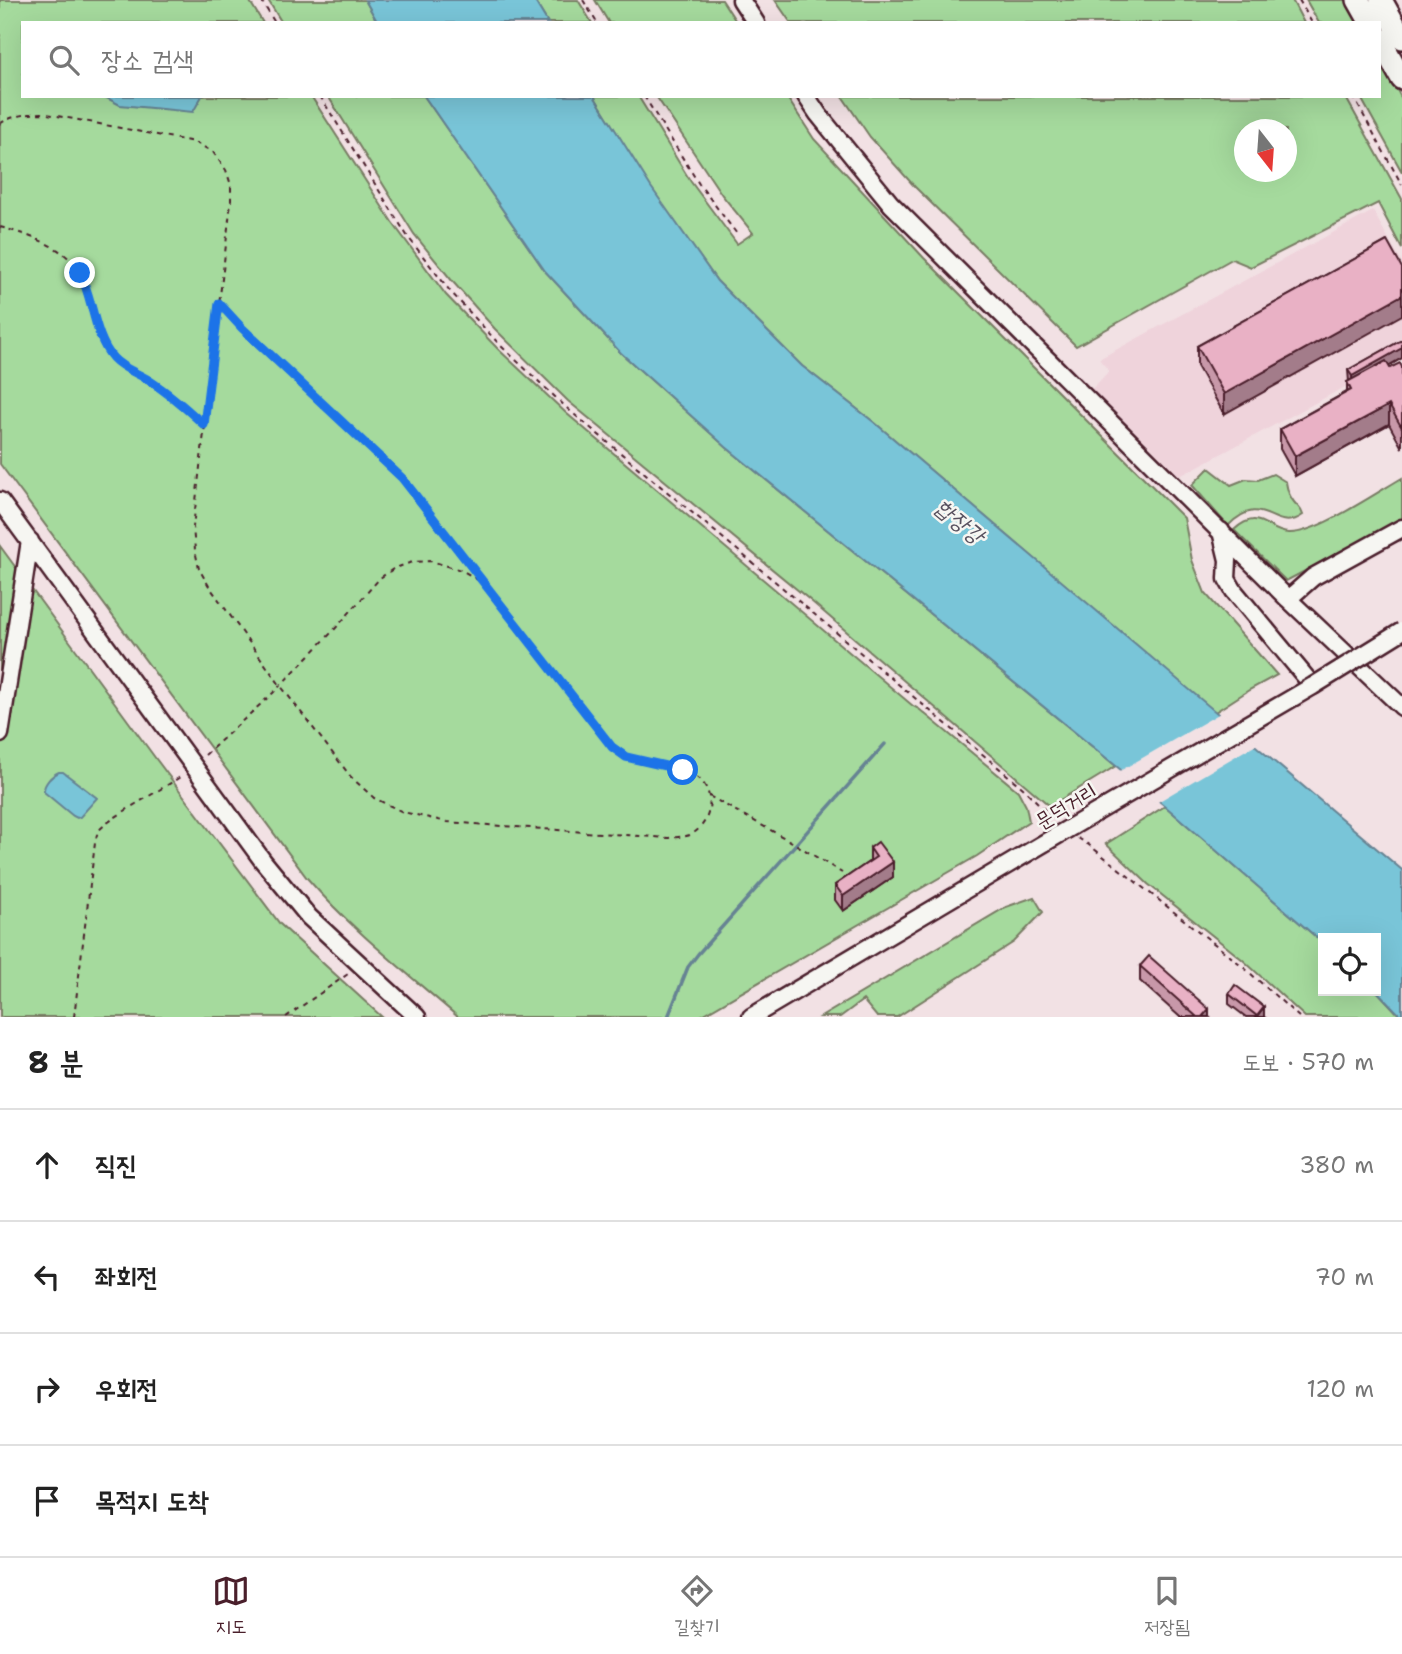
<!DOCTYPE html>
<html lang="ko">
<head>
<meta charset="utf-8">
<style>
	body { margin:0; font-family:"Shantell Sans","Poor Story",sans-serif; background:#f6f6f6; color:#222 }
	.controls { position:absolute; right:21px; bottom:21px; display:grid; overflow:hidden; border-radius:0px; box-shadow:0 7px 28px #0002 }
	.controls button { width:63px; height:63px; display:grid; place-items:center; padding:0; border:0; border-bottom:2px solid #e0e0e0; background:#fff; color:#222; font:35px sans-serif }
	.compass { position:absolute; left:1234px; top:119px; width:63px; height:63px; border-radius:50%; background:#fff; box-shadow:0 7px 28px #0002; rotate:163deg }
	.stop { position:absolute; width:21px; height:21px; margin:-16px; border:5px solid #1a73e8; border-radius:50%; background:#fff }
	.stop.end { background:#1a73e8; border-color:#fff; box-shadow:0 2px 7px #0008 }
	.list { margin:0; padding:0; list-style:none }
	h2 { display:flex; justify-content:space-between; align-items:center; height:91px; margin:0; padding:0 28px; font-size:30px }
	h2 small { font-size:23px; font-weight:400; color:#767676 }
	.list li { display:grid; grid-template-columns:46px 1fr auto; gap:21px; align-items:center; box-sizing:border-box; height:112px; padding:0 28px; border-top:2px solid #e0e0e0 }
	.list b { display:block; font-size:26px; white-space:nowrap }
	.list em { font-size:23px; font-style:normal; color:#767676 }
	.icon { flex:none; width:38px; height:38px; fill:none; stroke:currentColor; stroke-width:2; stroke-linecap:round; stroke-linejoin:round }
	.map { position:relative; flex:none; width:1402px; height:1017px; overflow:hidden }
	.search { position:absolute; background:#fff; box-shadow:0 7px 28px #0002; left:21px; right:21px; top:21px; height:77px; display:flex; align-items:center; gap:18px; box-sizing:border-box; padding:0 24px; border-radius:0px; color:#767676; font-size:26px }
	.sheet { height:539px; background:#fff }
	nav { display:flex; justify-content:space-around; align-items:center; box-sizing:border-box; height:98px; border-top:2px solid #e0e0e0; background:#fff; font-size:19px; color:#767676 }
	nav a { display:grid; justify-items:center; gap:4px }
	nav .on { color:#4a1f2b }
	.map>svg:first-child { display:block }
</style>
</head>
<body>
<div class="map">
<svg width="1402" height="1017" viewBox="0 0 1402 1017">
	<rect width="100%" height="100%" fill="#f2e1e4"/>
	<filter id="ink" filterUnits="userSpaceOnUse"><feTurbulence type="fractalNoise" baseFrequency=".0143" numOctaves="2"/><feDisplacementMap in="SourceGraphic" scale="14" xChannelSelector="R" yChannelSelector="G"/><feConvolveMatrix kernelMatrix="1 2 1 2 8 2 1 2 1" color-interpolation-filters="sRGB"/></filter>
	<g filter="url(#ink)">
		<path fill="#efd3db" d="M 1373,211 L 1402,263 L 1402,356 L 1180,476 L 1092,389 L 1109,371 L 1099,359 Z"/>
		<path fill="#a5da9d" stroke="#787c64" stroke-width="2" fill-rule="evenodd" d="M 0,0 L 249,0 L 263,23 L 23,23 L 23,96 L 311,96 L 392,222 L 446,295 L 498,349 L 566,413 L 913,706 L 919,709 L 1018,791 L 1026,806 L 1029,821 L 977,856 L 699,1017 L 458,1017 C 406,972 352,930 307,878 L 0,464 Z
			M 268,0 L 365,0 L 378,23 L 282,23 Z
			M 534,0 L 578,0 L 592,23 L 548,23 Z
			M 595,0 L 722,0 L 737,23 L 609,23 Z
			M 775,0 L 1292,0 L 1304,23 L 791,23 Z
			M 1306,0 L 1347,0 L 1359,23 L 1319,23 Z
			M 1379,58 L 1402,99 L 1402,172 L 1360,96 L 1379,96 Z
			M 328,96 L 424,96 L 545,271 L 621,353 L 726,447 L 1116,766 L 1050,806 L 811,601 L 568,401 L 495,329 L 453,282 L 414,234 Z
			M 594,96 L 638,96 L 691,182 L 737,244 L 753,233 L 722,195 L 656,96 L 786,96 L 814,139 L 924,258 L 1184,518 L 1192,560 L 1205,593 L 1277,675 L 1249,690 L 1215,712 L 875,423 L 802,366 L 717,281 L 650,187 Z
			M 842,96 L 1345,96 L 1402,199 L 1402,249 L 1378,203 L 1251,267 L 1232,259 L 1076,346 L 915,187 L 870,137 ZM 1244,130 L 1286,130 L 1286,172 L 1244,172 Z
			M 1209,468 L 1231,485 L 1246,479 L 1258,480 L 1273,474 L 1286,482 C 1287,489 1289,496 1294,502 C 1298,507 1301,508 1303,515 C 1274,536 1264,489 1228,526 L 1192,485 Z
			M 1402,478 L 1402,520 L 1286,581 L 1234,530 C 1260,506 1267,533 1289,533 C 1316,534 1376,493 1402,478 Z
			M 0,546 L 156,759 L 280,924 L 382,1017 L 0,1017 Z
			M 1165,806 L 1323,943 L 1323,991 L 1376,990 L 1401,1017 L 1305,1017 L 1243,960 L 1148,884 L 1106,844 Z
			M 1034,897 L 1043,912 L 1014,942 L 897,1017 L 877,1017 L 863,1000 L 840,1017 L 821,1017 L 1006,907 Z"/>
		<path fill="#79c5d8" stroke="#668393" stroke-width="2" d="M 365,0 L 534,0 L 548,23 L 378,23 Z
			M 103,96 L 202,96 L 193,112 L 120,105 Z
			M 424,96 L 594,96 L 651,187 L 717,281 L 802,366 L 875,423 L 1402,870 L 1402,1017 L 1376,990 L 1376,938 L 1323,938 L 1323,943 L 1165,806 L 726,447 L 621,353 L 545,271 Z
			M 59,772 L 63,772 L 97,798 L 80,817 L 77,818 L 73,816 L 44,792 C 43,784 52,775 59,772 Z"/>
		<path fill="#f2e1e4" d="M 1222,712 L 1258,743 L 1156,803 L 1118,772 Z"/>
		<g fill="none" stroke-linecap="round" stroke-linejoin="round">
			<path stroke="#668393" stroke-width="3.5" d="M 668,1017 L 688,967 L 698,954 L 885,744"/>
			<g stroke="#4a1f2b" stroke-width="21">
				<path id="secondary" d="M 741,0 L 756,23
					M 806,96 L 818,114 L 891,204 L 1288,599 L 1402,707
					M 0,501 L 263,861 L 309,917 L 417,1017
					M 1221,531 L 1228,560 L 1227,579 L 1234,591 L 1313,686
					M 1288,599 L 1313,577 L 1402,528
					M 0,734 L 30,541
					M 751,1017 L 1073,826"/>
			</g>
			<g stroke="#4a1f2b" stroke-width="26">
				<path id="highway" d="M 1358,0 L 1371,23
					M 1381,0 L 1402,38
					M 1379,38 L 1402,79"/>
			</g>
			<path stroke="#4a1f2b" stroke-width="2" stroke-dasharray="5 5" stroke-linecap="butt" d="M 261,0 L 275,23
				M 583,0 L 597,23
				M 1299,0 L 1312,23
				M 320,96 L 408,237 L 450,291 L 500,345 L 569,410 L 1023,788 L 1055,820
				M 644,96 L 699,184 L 737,234
				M 1353,96 L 1402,185
				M 0,124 C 12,115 27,114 42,113 L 194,142 L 213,152 L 226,170 L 231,185 L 231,202 L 193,527 L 195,550 L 199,569 L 209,586 L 280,685 L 351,777 L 374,798 L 403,812 L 447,822 L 668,838 C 675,837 684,837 690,835 C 713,824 717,789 695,776 C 674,764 647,768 626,757 C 621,754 616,750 612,747 L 402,478 L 242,328 L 219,303
				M 0,227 C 25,234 65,246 78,270 C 87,283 89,300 94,315 C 98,329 103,348 114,359 C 123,367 135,372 146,378 C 167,391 186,408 204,425
				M 205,755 L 273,693 L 334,630 L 380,578 L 393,569 L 412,562 L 431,561 L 461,570 L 484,583
				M 709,796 L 792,842 L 842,873
				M 1078,838 L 1089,845 L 1240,964 L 1299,1017
				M 74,1017 L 95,843 C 96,840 96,836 98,832 C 103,821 168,786 183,775
				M 286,1017 L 348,974"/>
			<use href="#secondary" stroke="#f6f6f2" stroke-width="16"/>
			<use href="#highway" stroke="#f6f6f2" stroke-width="21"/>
			<g stroke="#4a1f2b" stroke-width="21" stroke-linecap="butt">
				<path id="secondary-bridge" d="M 1073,826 L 1313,686 L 1402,631"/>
			</g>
			<use href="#secondary-bridge" stroke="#f6f6f2" stroke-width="16"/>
		</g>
		<path fill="#c898a9" stroke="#4a1f2b" stroke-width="2" d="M 1387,241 L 1224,414 L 1197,366 L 1197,346 Z
			M 1402,340 L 1402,358 L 1389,366 L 1390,368 L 1402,367 L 1402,448 L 1389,424 L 1295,476 L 1280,449 L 1280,429 L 1347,392 L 1347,382 L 1349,382 L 1348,370 Z
			M 870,848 L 893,877 L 843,911 L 835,900 L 835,885 L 870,861 Z
			M 1140,966 L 1209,1017 L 1180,1017 L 1140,981 Z
			M 1229,994 L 1264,1017 L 1246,1017 L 1229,1004 Z"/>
		<path fill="#a37c8a" stroke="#4a1f2b" stroke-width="2" d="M 1402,295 L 1402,315 L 1224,414 L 1224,394 Z
			M 1402,348 L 1402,358 L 1352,386 L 1352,376 Z
			M 1389,405 L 1389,424 L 1295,476 L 1295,456 Z
			M 893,862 L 893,877 L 843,911 L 843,896 Z
			M 1264,1007 L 1264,1017 L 1257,1017 L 1257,1016 Z
			M 1209,1009 L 1209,1017 L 1202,1017 Z"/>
		<path fill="#e9b1c5" stroke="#4a1f2b" stroke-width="2" d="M 1387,241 L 1402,268 L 1402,295 L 1224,394 L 1197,346 Z
			M 1402,340 L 1402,348 L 1352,376 L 1348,370 Z
			M 1386,361 L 1390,368 L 1400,363 L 1402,367 L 1402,428 L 1389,405 L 1295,456 L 1280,429 L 1351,390 L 1347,382 Z
			M 878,842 L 893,862 L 843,896 L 835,885 L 876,857 L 870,848 Z
			M 1149,956 L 1209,1009 L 1202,1017 L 1197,1017 L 1140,966 Z
			M 1235,985 L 1264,1007 L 1257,1016 L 1229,994 Z"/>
	</g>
	<g fill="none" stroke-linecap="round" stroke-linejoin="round" filter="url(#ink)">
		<path stroke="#1a73e8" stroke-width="9" d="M 80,273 C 93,298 94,337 113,358 C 123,369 138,373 150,381 C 170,394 187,409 204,425 L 219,303 L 242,328 L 402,478 L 612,747 L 626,757 L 683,770"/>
	</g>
	<g text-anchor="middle" stroke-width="5" stroke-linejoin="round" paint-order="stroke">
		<g font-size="21" fill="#4a1f2b" stroke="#f6f6f2">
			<text transform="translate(1066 806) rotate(-31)" y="7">문덕거리</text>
		</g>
		<g font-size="23" font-style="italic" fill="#58515f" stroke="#f6f6f2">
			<text transform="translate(960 521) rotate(40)" y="8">합장강</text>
		</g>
	</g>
</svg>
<div class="controls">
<button><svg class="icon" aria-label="locate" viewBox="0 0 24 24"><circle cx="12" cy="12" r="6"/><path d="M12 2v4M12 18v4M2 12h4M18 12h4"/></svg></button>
</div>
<svg class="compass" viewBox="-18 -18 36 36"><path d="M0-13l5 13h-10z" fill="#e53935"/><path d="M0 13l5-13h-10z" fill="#767676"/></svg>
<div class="stop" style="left:683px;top:770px"></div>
<div class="stop end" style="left:80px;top:273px"></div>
<div class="search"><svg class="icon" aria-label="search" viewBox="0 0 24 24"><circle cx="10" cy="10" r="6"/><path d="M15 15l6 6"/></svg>장소 검색</div>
</div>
<section class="sheet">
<h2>8 분<small>도보 · 570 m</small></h2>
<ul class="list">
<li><svg class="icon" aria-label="ahead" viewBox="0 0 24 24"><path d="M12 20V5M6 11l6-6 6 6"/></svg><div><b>직진</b></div><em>380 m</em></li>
<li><svg class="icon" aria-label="left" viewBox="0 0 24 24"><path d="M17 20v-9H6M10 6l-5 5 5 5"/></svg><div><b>좌회전</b></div><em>70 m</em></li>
<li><svg class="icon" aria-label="right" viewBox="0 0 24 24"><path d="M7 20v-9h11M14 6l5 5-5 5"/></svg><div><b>우회전</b></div><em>120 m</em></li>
<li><svg class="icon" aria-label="arrive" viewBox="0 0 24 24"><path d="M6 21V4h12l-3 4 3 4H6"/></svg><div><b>목적지 도착</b></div></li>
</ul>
</section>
<nav>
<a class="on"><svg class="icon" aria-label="map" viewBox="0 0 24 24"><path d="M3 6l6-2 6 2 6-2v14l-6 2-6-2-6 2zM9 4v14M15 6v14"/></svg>지도</a>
<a><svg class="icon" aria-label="directions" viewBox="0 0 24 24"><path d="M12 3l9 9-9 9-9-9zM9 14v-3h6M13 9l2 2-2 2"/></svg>길찾기</a>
<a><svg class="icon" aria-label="saved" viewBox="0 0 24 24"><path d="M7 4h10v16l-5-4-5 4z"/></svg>저장됨</a>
</nav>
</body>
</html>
